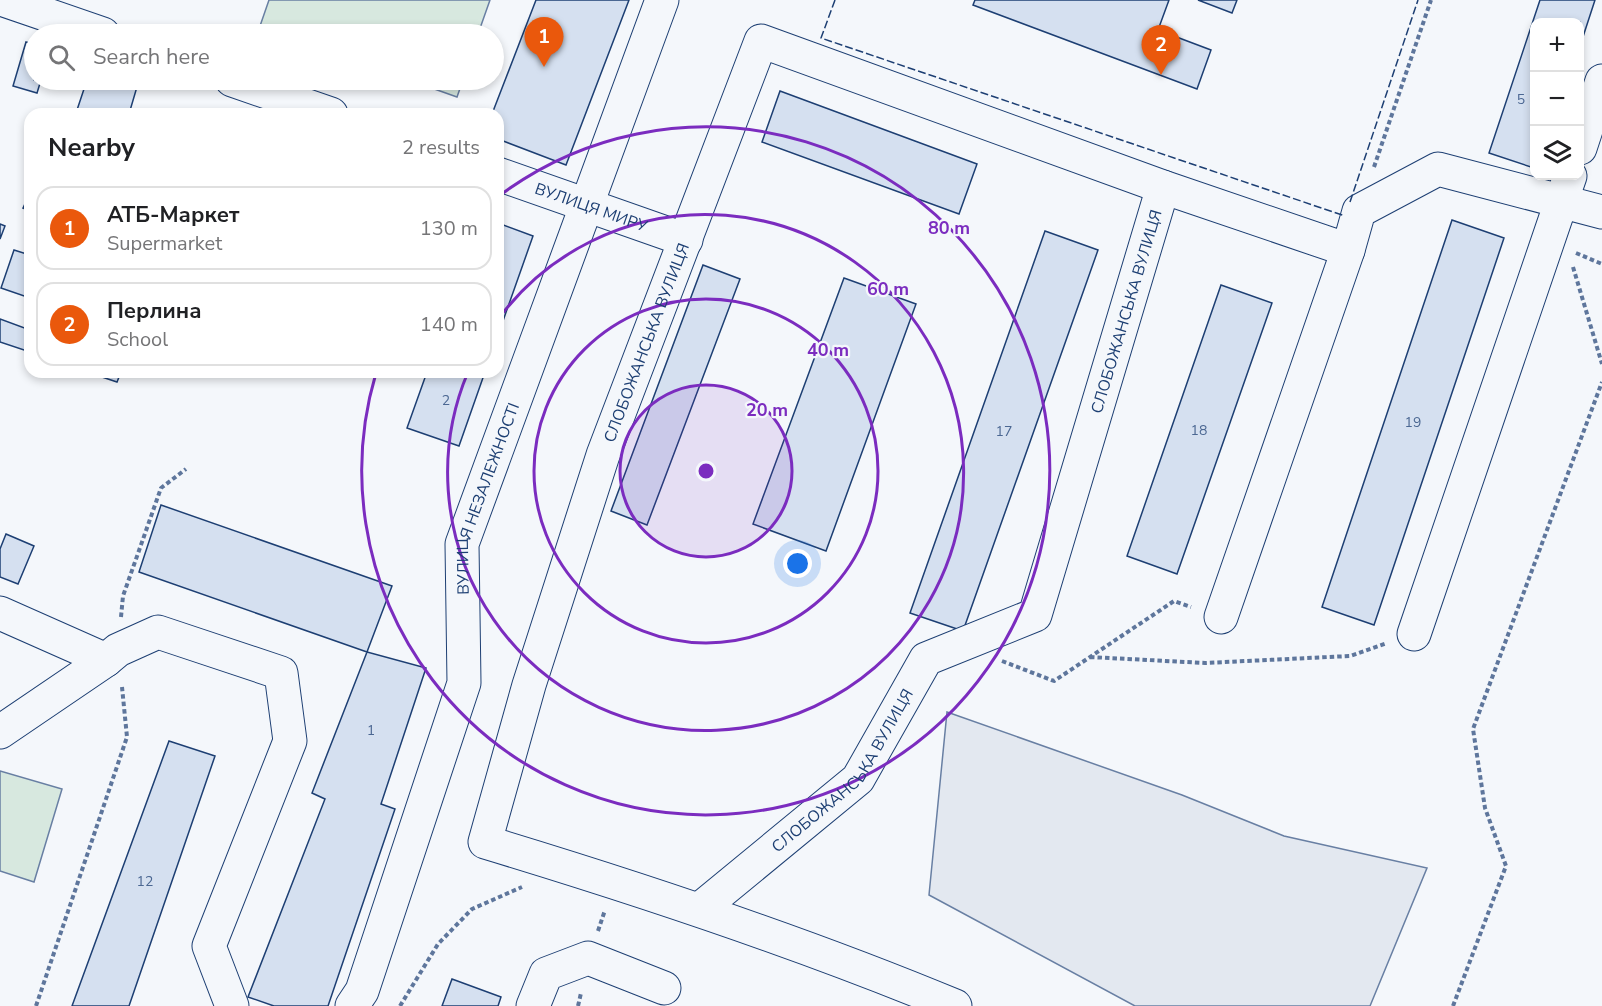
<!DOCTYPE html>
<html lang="en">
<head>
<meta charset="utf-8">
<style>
	body { margin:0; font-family:"Nunito Sans",sans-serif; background:#f2f2f2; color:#202124 }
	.controls { position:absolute; right:18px; top:18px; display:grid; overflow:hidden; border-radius:12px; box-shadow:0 3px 9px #0003 }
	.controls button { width:54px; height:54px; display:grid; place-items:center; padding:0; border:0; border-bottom:2px solid #e0e0e0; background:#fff; color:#202124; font:30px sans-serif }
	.you { position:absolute; left:798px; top:564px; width:21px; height:21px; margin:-15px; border:4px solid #fff; border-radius:50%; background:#1a73e8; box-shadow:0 0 0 9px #1a73e833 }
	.badge { display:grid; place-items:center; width:39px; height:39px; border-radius:50%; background:#ea580c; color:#fff; font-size:20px; font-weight:700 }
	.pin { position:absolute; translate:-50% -50px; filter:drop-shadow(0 2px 3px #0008) }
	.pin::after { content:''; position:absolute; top:32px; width:21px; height:18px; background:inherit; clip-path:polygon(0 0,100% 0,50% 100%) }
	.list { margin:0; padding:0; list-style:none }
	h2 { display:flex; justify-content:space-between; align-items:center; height:78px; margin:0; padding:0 24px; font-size:26px }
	h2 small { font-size:20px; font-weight:400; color:#757577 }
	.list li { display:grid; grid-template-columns:39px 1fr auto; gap:18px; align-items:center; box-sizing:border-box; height:84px; margin:0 12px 12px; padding:0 12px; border:2px solid #e0e0e0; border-radius:18px }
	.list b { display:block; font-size:22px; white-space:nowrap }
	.list p { margin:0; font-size:20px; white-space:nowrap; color:#757577 }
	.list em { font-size:20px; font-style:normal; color:#757577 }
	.icon { flex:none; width:33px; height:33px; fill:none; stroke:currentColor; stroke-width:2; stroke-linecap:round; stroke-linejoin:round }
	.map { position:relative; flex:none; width:1602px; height:1006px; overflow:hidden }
	.search { position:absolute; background:#fff; box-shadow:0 3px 9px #0003; left:24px; top:24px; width:480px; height:66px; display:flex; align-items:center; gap:15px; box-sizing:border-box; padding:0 21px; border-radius:33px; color:#757577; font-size:22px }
	.panel { position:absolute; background:#fff; box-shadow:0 3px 9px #0003; left:24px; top:108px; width:480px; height:270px; border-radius:18px }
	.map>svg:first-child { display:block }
</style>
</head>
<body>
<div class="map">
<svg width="1602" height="1006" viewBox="0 0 1602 1006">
	<rect width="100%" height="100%" fill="#f4f7fb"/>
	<path fill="#d7e8df" stroke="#687fa3" stroke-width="1.5" d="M 269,0 L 490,0 L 478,34 L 284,34 L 260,26 Z
		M 409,80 L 463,80 L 457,97 Z
		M 0,771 L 62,789 L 34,882 L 0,871 Z"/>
	<path fill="#e3e8f0" stroke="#687fa3" stroke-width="1.5" d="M 947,712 L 1182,795 L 1284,836 L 1427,868 L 1370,1006 L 1135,1006 L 929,895 Z"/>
	<path fill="#d5e0f0" stroke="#1d3f73" stroke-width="1.5" d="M 536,0 L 629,0 L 566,165 L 498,139 L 498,114 L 492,114 Z
		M 975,0 L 1169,0 L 1158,30 L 1211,50 L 1197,89 L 973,5 Z
		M 1198,0 L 1237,0 L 1232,13 Z
		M 1540,0 L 1595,0 L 1580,46 L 1580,22 L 1534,22 L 1534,168 L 1489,153 Z
		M 26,42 L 34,44 L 34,80 L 41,80 L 37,93 L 13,86 Z
		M 87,80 L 139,80 L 129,114 L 91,114 L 77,110 Z
		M 780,91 L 977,164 L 959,214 L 762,142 Z
		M 30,193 L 30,211 L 23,208 Z
		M 1452,220 L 1504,238 L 1374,625 L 1322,607 Z
		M 498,223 L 533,236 L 498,335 Z
		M 0,224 L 5,226 L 0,239 Z
		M 1045,231 L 1098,250 L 963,631 L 910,613 Z
		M 14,250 L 30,255 L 30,298 L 1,288 Z
		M 703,265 L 740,279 L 647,525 L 611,511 Z
		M 844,278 L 916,304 L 826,551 L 753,524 Z
		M 1221,285 L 1272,303 L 1177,574 L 1127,556 Z
		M 0,319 L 30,330 L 30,352 L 0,342 Z
		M 87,372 L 121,372 L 117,382 Z
		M 427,372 L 485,372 L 459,446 L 407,428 Z
		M 161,505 L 392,586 L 367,652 L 426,668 L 381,804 L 395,809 L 328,1006 L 274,1006 L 248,997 L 325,799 L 312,793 L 367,652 L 139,572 Z
		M 6,534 L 34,546 L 18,584 L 0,577 L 0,549 Z
		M 169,741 L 215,756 L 129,1006 L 72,1006 Z
		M 452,979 L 501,997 L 498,1006 L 442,1006 Z"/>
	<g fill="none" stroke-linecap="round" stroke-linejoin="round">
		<g stroke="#1d3f73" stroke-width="35">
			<g id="minor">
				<path d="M 4,0 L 103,34"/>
				<path d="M 232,80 L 331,114"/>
				<path d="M 1580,148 L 1602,81"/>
				<path id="s1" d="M 498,174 L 686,240"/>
				<path d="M 0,613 L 106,660"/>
				<path d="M 1221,617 L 1348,250"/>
				<path d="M 1414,634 L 1570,176"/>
				<path d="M 0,732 L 106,660 L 118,650 L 158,632 L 281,673 L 290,741 L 209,946 L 232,1006"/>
				<path id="s2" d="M 700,909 L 858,779 L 926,659 L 1035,615 L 1163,187"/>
				<path id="s3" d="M 352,1006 L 362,991 L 464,683 L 462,544 L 662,0"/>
				<path d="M 533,1006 L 546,974 L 588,958 L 664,988"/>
				<path id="s4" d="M 955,1006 C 801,942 644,890 485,842 L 529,685 L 603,455 L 761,41 L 1163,187 L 1348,250 L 1359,211 L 1438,169 L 1602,212"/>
			</g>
		</g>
		<path stroke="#5e769c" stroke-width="4" stroke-dasharray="4.5 3" stroke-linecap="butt" d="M 1374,167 L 1431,0
			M 1576,253 L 1602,264
			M 1573,267 L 1602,364
			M 121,617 L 123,596 L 161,488 L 186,469
			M 1090,657 L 1205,663 L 1350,656 L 1387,643
			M 1002,661 L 1054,681 L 1174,601 L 1191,607
			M 598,931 L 605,910
			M 36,1006 L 127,737 L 122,687
			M 400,1006 L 438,944 L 472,909 L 522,887
			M 578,1006 L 581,993
			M 1453,1006 L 1506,866 L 1485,808 L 1473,729 L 1602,382"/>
		<use href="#minor" stroke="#f4f7fb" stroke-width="33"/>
		<path stroke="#1d3f73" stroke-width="1.5" stroke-dasharray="8 3" stroke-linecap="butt" d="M 835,0 L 821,38 L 1345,216
			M 1350,202 L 1418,0"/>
	</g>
	<circle cx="706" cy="471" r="86" fill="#7b2cbf" fill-opacity=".12"/>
	<g fill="none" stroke="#7b2cbf" stroke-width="3">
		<circle cx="706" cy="471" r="86"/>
		<circle cx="706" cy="471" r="172"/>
		<path d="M499 318A258 258 0 1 1 468 372"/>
		<path d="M499 196A344 344 0 1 1 376 373"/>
	</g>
	<g text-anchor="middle" stroke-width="4.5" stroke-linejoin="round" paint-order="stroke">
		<g font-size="14" fill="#4b6792">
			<text x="1521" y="104">5</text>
			<text x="446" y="405">2</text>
			<text x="1413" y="427">19</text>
			<text x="1199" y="435">18</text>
			<text x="1004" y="436">17</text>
			<text x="371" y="735">1</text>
			<text x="145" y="886">12</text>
		</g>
		<g font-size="16" fill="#1d3f73" stroke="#f4f7fb">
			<text dy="6" stroke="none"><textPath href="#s1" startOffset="99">ВУЛИЦЯ МИРУ</textPath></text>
			<text dy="6" stroke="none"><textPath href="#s2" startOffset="777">СЛОБОЖАНСЬКА ВУЛИЦЯ</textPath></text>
			<text dy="6" stroke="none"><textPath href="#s4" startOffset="1023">СЛОБОЖАНСЬКА ВУЛИЦЯ</textPath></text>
			<text dy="6" stroke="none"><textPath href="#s3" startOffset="531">ВУЛИЦЯ НЕЗАЛЕЖНОСТІ</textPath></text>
			<text dy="6" stroke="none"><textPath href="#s2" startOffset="201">СЛОБОЖАНСЬКА ВУЛИЦЯ</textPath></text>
		</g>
	</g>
	<circle cx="706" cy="471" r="9" fill="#7b2cbf" stroke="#f4f7fb" stroke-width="3"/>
	<g font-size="18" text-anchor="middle" font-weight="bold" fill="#7b2cbf" stroke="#f4f7fb" stroke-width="4.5" stroke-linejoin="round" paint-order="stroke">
		<text x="949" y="234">80 m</text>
		<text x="888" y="295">60 m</text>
		<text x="828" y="356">40 m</text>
		<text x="767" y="416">20 m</text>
	</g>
</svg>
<div class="controls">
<button>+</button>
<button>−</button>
<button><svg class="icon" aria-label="layers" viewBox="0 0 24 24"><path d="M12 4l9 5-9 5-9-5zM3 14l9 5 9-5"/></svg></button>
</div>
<div class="you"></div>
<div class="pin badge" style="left:544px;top:67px">1</div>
<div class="pin badge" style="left:1161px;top:75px">2</div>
<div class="search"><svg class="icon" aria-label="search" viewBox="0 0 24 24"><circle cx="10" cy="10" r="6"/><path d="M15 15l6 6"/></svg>Search here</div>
<section class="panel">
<h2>Nearby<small>2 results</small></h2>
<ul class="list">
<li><span class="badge">1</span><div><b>АТБ-Маркет</b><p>Supermarket</p></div><em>130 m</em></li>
<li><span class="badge">2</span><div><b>Перлина</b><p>School</p></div><em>140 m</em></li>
</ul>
</section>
</div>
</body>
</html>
